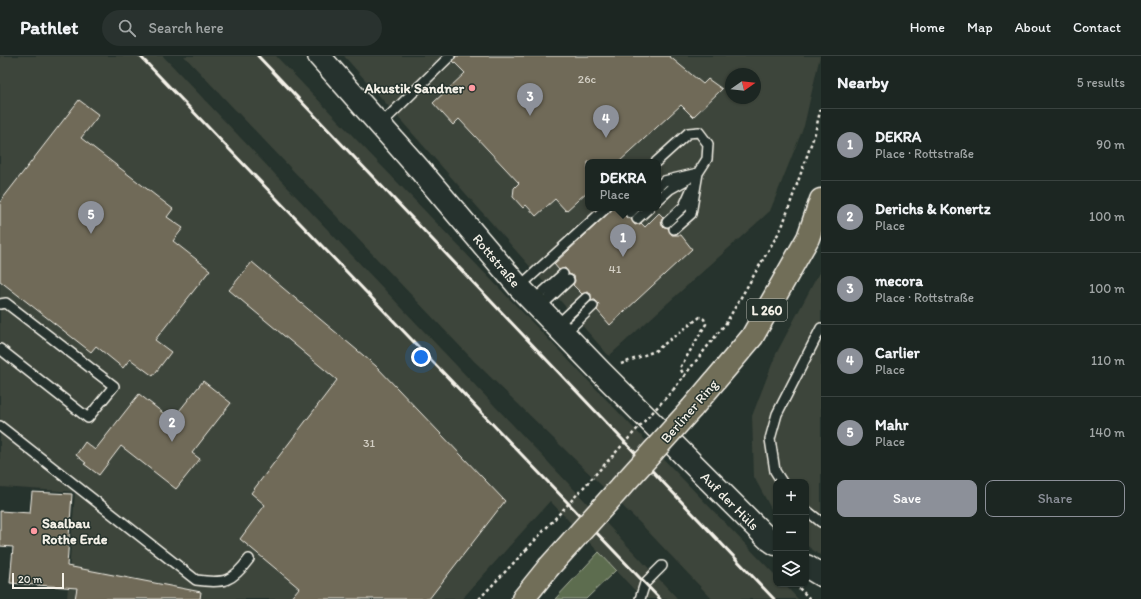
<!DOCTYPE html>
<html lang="en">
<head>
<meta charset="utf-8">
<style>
	body { margin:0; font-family:Itim,sans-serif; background:#29322f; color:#f1f3f6 }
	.controls { position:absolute; right:12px; bottom:12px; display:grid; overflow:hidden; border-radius:8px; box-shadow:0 1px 3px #0004 }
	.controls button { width:36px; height:36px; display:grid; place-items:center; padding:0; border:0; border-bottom:1px solid #3a4340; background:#1c2622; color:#f1f3f6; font:20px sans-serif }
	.compass { position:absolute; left:725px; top:12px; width:36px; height:36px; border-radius:50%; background:#1c2622; box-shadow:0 1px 3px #0004; rotate:76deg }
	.scale { position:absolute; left:12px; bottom:10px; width:52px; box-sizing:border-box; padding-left:4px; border:2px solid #f4f1e8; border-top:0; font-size:11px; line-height:14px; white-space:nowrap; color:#f4f1e8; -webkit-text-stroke:3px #26332d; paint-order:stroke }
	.you { position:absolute; left:421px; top:301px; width:14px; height:14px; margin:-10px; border:3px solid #fff; border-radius:50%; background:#1a73e8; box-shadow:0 0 0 6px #1a73e833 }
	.badge { display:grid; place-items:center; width:26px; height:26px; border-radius:50%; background:#8c9099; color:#fff; font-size:13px; font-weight:700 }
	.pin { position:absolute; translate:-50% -33px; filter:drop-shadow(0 1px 2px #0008) }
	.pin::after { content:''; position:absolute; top:21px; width:14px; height:12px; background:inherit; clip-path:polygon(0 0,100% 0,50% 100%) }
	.popup { position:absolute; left:585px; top:103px; width:76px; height:52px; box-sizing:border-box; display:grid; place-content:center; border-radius:8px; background:#1c2622; filter:drop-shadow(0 1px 3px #0005); font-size:13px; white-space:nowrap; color:#a0a5a5 }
	.popup b { font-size:15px; color:#f1f3f6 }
	.popup::after { content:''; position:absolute; left:50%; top:100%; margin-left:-8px; border:8px solid transparent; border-top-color:#1c2622 }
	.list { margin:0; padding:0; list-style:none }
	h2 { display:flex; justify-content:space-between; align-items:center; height:52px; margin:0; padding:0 16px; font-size:17px }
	h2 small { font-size:13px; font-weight:400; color:#a0a5a5 }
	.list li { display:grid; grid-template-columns:26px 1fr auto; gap:12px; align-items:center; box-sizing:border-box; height:72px; padding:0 16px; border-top:1px solid #3a4340 }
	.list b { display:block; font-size:15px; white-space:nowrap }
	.list p { margin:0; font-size:13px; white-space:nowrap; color:#a0a5a5 }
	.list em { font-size:13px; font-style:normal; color:#a0a5a5 }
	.actions { display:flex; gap:8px; padding:12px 16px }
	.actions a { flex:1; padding:9px 0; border:1px solid #8c9099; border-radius:8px; text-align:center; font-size:14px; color:#8c9099 }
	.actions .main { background:#8c9099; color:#fff }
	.icon { flex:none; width:22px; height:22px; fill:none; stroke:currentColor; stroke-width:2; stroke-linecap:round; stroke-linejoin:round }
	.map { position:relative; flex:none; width:821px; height:543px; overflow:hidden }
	header { display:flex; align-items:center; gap:24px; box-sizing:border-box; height:56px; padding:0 20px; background:#1c2622; border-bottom:1px solid #3a4340 }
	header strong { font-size:19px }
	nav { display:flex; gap:22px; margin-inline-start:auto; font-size:14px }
	.search { width:280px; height:36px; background:#29322f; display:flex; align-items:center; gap:10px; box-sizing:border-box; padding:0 14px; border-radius:22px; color:#a0a5a5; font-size:15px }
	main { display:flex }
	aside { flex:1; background:#1c2622 }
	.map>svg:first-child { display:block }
</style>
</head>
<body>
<header>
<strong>Pathlet</strong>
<div class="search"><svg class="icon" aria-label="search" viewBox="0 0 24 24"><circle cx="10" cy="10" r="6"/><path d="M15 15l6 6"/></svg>Search here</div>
<nav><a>Home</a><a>Map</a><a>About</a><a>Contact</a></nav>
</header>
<main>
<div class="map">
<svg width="821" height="543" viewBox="0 0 821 543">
	<rect width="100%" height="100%" fill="#26332d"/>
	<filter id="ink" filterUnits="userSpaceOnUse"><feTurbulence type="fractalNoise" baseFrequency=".025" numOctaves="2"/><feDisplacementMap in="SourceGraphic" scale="8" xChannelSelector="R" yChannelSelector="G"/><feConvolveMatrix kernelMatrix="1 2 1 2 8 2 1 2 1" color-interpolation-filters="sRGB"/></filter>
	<g filter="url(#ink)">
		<path fill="#3c443a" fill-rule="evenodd" d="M 0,0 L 163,0 L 678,543 L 643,543 L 550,445 L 462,543 L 67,543 L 75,436 L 0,431 Z
			M 184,0 L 276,0 L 776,520 L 776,528 L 784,528 L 798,543 L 712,543 L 641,468 L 474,305 Z
			M 344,0 L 820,0 L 804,70 L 770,155 L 609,300 ZM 731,18 L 755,18 L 755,42 L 731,42 ZM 588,106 L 658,106 L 658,152 L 588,152 Z
			M 821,213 L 821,500 L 806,489 L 806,426 L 776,426 L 776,462 L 754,421 L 752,360 L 776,298 Z"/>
		<path fill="#5d6d4f" stroke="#a8af9c" d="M 599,496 L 616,514 L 586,543 L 555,543 Z"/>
		<path fill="#706a58" stroke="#f4f1e8" d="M 456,0 L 669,0 L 703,28 L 708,23 L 722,33 L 693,61 L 681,49 L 619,106 L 588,106 L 588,135 L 566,155 L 555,143 L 536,160 L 526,149 L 523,152 L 513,141 L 514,132 L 519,127 L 459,63 L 453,69 L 433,47 L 465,17 L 453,5 Z
			M 79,44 L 99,59 L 81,82 L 173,153 L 167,161 L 183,172 L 173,185 L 210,214 L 155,284 L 171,296 L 153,320 L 130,303 L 123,312 L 96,290 L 91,296 L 0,225 L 0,146 Z
			M 614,152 L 627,152 L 624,156 L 626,161 L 631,163 L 635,169 L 641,167 L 645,171 L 659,157 L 663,161 L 661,165 L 662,170 L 668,172 L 672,179 L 681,179 L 692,193 L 610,269 L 597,254 L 599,248 L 595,244 L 591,244 L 591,238 L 587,236 L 582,238 L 573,229 L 575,225 L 574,220 L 569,218 L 565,212 L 559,214 L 554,208 Z
			M 252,206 L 376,310 L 505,445 L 429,543 L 290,543 L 299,532 L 240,483 L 265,449 L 251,437 L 337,324 L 229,234 Z
			M 203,325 L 231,347 L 192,397 L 200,403 L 176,433 L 121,390 L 99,419 L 84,408 L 86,407 L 76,399 L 85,386 L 95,394 L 139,338 L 172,364 Z
			M 32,436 L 72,438 L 67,510 L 201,536 L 200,543 L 75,543 L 77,532 L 10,527 L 13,491 L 0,490 L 0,455 L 30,457 Z"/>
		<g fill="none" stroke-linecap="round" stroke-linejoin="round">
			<g stroke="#f4f1e8" stroke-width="12">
				<path id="lane" d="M 380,69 L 450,0
					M 656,106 L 688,77 L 699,76 L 708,88 L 707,103 L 698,117 L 664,125 L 658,131
					M 658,144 L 670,133 L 688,123
					M 630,157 L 635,152
					M 637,163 L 649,152
					M 667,166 L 684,150 L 692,132
					M 674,173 L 691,158 L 698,117
					M 519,231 L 606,152
					M 533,245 L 563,218
					M 0,248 L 6,247 L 114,330 L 88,362 L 0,293
					M 539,252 L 569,224
					M 556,270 L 586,242
					M 564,278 L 593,250
					M 0,370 L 196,524 C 224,528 232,526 249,503
					M 782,426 L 775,415 L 770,383 L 777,358 L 821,272
					M 806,454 L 821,466
					M 640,543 L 645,527 L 662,510"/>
			</g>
			<g stroke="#f4f1e8" stroke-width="25">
				<g id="secondary">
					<path id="s1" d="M 319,0 L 420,114 L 519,231 L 600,315 L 767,482 L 776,488"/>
					<path d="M 806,510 L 821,519"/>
				</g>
			</g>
			<g stroke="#f4f1e8" stroke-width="25">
				<path id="primary" d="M 692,352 L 752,281 L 808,182 L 821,144
					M 523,543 L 548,512"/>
			</g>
			<path stroke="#f4f1e8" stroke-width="2.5" stroke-dasharray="3 3" stroke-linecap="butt" d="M 621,308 L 655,295 L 700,261 L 704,263 L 706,268 L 680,312 L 685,321
				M 673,334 L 726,267 L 782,171 L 815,77 L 821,51
				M 795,528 L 810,543
				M 479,543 L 526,494"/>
			<use href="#lane" stroke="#26332d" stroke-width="9"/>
			<use href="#secondary" stroke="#26332d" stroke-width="22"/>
			<use href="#primary" stroke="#716e59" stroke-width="22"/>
			<path stroke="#f4f1e8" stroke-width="3" d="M 140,0 L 660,543
				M 258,0 L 774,543"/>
			<g stroke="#f4f1e8" stroke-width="25" stroke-linecap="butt">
				<path id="primary-bridge" d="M 548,512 L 692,352"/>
			</g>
			<path stroke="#f4f1e8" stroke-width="2.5" stroke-dasharray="3 3" stroke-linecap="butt" d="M 526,494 L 673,334"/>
			<use href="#primary-bridge" stroke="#716e59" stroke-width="22"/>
		</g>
	</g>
	<g fill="#ff9aa2" stroke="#26332d" stroke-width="1.5">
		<circle cx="472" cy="32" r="4"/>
		<circle cx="34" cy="475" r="4"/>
	</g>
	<g text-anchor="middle" stroke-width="3" stroke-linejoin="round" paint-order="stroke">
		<g font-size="12" fill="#d3cfc4">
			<text x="587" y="27">26c</text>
			<text x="615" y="217">41</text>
			<text x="369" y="391">31</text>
		</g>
		<rect fill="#26332d" stroke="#b6b8b0" stroke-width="1" x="747" y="243" width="40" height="22" rx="3"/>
		<g font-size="13" font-weight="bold" fill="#f4f1e8">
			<text x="767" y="259">L 260</text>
		</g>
		<g font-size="14" font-weight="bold" fill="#f4f1e8" stroke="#26332d" text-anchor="end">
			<text x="464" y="37">Akustik Sandner</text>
			<text x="42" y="472" text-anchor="start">Saalbau<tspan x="42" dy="16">Rothe Erde</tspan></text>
		</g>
		<g font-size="14" fill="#f4f1e8" stroke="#26332d">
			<text dy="5" stroke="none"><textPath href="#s1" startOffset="271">Rottstraße</textPath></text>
			<text transform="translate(689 355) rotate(-49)" y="5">Berliner Ring</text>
			<text dy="5" stroke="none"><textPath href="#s1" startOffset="606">Auf der Hüls</textPath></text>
		</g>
	</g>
</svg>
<div class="controls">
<button>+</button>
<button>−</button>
<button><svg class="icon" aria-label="layers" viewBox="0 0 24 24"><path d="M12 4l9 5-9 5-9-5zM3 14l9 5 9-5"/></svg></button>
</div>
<svg class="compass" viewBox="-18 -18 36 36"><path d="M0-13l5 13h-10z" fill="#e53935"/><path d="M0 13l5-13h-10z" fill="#a0a5a5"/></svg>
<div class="scale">20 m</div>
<div class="you"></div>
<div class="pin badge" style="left:623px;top:201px">1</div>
<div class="popup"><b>DEKRA</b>Place</div>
<div class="pin badge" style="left:172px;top:386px">2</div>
<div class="pin badge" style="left:530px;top:60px">3</div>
<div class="pin badge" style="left:606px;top:82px">4</div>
<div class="pin badge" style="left:91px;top:178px">5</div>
</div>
<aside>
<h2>Nearby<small>5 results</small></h2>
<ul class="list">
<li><span class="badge">1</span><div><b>DEKRA</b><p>Place · Rottstraße</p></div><em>90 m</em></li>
<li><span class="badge">2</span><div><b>Derichs &amp; Konertz</b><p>Place</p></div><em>100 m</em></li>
<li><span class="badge">3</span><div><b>mecora</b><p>Place · Rottstraße</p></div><em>100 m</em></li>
<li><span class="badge">4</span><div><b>Carlier</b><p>Place</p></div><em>110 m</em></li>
<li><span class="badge">5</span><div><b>Mahr</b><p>Place</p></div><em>140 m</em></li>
</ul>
<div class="actions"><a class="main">Save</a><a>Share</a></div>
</aside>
</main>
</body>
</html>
